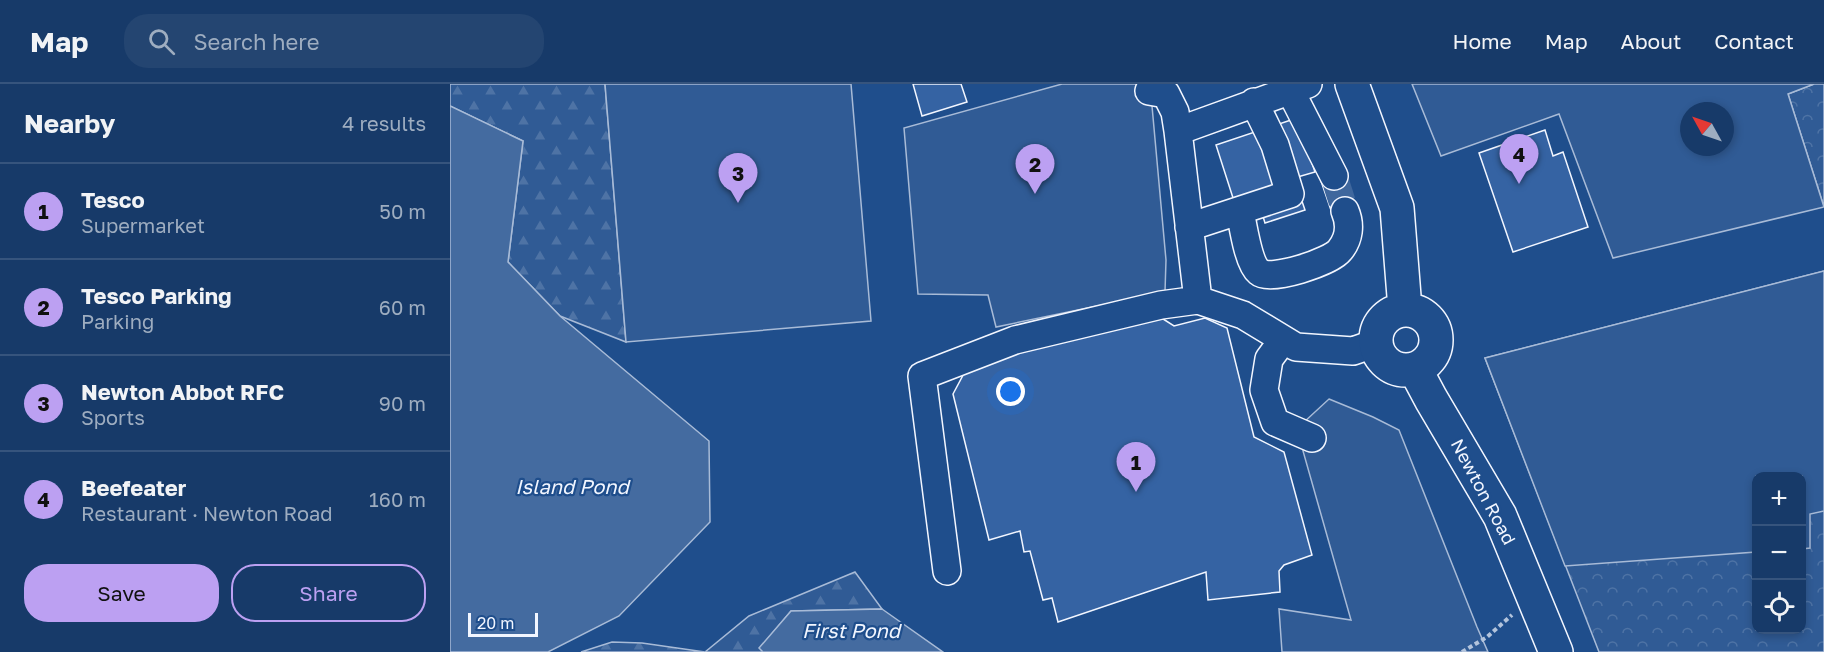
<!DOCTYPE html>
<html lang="en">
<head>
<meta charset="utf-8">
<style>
	body { margin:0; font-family:"Golos Text",sans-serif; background:#244571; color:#f1f3f6 }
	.controls { position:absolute; right:18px; bottom:18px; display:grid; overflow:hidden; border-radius:12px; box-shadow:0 3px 9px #0003 }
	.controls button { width:54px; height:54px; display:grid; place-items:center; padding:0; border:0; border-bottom:2px solid #36547d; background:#173a69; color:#f1f3f6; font:30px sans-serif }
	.compass { position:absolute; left:1230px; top:18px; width:54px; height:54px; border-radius:50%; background:#173a69; box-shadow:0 3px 9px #0003; rotate:310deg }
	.scale { position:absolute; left:18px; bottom:15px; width:70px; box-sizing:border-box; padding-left:6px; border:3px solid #f2f6ff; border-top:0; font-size:16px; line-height:21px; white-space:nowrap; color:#f2f6ff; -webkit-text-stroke:4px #1f4e8c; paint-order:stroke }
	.you { position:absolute; left:561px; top:308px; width:21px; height:21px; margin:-15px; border:4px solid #fff; border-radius:50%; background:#1a73e8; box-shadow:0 0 0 9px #1a73e833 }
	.badge { display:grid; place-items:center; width:39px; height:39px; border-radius:50%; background:#bca0f2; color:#111; font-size:20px; font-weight:700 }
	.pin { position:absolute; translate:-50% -50px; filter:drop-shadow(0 2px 3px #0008) }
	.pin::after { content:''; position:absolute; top:32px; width:21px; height:18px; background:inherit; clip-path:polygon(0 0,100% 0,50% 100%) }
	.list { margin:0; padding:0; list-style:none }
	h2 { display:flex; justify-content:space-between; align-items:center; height:78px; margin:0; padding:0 24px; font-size:26px }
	h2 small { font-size:20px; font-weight:400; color:#9eadc0 }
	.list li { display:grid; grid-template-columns:39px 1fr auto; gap:18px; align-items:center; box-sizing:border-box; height:96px; padding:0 24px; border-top:2px solid #36547d }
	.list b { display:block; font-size:22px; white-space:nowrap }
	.list p { margin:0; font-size:20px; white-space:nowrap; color:#9eadc0 }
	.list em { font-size:20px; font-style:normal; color:#9eadc0 }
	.actions { display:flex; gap:12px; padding:18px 24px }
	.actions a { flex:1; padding:14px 0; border:2px solid #bca0f2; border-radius:24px; text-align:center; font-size:21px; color:#bca0f2 }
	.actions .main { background:#bca0f2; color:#111 }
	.icon { flex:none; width:33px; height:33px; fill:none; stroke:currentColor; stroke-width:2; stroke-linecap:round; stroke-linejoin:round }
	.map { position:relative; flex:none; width:1374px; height:568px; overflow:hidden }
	header { display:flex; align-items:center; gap:36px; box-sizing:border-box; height:84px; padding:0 30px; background:#173a69; border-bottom:2px solid #36547d }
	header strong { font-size:28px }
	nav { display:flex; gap:33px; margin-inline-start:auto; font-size:21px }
	.search { width:420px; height:54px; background:#244571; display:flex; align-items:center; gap:15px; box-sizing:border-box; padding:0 21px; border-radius:24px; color:#9eadc0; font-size:22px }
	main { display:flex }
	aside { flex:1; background:#173a69 }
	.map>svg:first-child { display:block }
</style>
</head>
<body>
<header>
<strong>Map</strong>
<div class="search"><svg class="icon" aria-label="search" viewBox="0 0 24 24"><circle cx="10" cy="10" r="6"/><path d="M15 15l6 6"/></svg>Search here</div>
<nav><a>Home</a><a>Map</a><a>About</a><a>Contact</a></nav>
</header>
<main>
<aside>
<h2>Nearby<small>4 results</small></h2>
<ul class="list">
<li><span class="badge">1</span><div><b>Tesco</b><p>Supermarket</p></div><em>50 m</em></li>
<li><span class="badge">2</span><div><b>Tesco Parking</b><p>Parking</p></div><em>60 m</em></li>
<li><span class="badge">3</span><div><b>Newton Abbot RFC</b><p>Sports</p></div><em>90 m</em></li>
<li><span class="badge">4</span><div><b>Beefeater</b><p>Restaurant · Newton Road</p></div><em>160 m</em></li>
</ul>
<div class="actions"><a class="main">Save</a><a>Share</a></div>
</aside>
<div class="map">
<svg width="1374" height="568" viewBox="0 0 1374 568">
	<defs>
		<pattern id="forest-firs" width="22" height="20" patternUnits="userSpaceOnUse" patternTransform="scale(1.5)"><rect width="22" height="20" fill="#305b95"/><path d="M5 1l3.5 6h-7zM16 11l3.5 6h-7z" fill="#4e73a5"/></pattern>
		<pattern id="park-crowns" width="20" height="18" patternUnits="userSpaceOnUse" patternTransform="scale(1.5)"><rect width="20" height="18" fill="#305b95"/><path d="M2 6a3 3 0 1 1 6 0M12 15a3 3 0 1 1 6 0" fill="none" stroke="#4e73a5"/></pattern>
	</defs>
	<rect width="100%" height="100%" fill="#1f4e8c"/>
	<path fill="url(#forest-firs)" stroke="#a8bbd7" stroke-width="1.5" d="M 0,0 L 155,0 L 176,258 L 110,232 L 58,178 L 73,57 L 0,22 Z
		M 405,488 L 432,525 L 341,527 L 310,564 L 313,568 L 131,568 L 162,558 L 192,559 L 255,568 L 299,532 Z"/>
	<path fill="url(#park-crowns)" stroke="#a8bbd7" stroke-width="1.5" fill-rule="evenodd" d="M 1364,0 L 1374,0 L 1374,123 L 1338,10 Z
		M 1374,187 L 1374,568 L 1149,568 L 1035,274 ZM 1306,392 L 1352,392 L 1352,546 L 1306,546 Z"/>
	<path fill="#305b95" stroke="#a8bbd7" stroke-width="1.5" fill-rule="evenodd" d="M 155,0 L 401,0 L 421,237 L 176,258 Z
		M 612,0 L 700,0 L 716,176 L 715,208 L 546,243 L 538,211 L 468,210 L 454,44 Z
		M 962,0 L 1364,0 L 1338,10 L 1374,123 L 1163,174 L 1109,30 L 991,72 ZM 1239,27 L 1275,27 L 1275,63 L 1239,63 Z
		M 1374,187 L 1374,427 L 1360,430 L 1360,464 L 1352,465 L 1352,392 L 1306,392 L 1306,468 L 1115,482 L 1035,274 Z
		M 879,315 L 923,333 L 949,346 L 1027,543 L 1038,568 L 832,568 L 829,525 L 901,536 L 853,367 L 853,339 Z"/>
	<path fill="#446ba0" stroke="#a8bbd7" stroke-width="1.5" d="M 0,22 L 73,57 L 58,178 L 110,232 L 259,357 L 260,438 L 169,532 L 98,568 L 0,568 Z
		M 432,525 L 493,568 L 313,568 L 309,564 L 341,527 Z"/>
	<path fill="#3563a3" stroke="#f2f6ff" stroke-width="1.5" d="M 463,0 L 511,0 L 517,18 L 472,32 Z
		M 847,34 L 865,88 L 844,94 L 855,126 L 815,139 L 806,109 L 784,117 L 766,61 Z
		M 1095,46 L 1103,72 L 1113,68 L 1138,143 L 1063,168 L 1029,69 Z
		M 889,90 L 901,126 L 883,132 L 871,97 Z
		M 710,233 L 724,242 L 755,234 L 777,244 L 804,353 L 834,368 L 862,471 L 834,481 L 829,487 L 830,508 L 758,516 L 756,488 L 608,538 L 602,514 L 593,516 L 580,467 L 574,468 L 570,447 L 539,456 L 503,310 L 518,282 Z"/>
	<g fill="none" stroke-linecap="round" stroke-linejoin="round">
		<path stroke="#3f679d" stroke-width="27" stroke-dasharray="27 14" stroke-linecap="butt" d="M 884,92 L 895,127"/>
		<g stroke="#f2f6ff" stroke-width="30">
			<path id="minor" d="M 840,6 L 884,92
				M 699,7 L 716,10 L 725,28 L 728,47 L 858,0
				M 728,47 L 748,216
				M 790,127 C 793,141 798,179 809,188 C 820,198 881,178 890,166 C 899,155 901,141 895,127
				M 739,143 L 840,110 L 825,61 L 804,18
				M 833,256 L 819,275 L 814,306 L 825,338 L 862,354
				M 497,487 L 472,292 L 565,256 L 711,221 L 748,216 L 793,231 L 846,263 L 903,267 L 926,259"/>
		</g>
		<g stroke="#f2f6ff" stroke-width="36">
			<path id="major" d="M 902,0 L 947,124 L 955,225
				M926 256a30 30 0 1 1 60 0a30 30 0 1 1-60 0Z
				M 965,285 L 981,315 L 1050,432 L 1106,568"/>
		</g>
		<path stroke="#b3c4dc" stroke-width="4" stroke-dasharray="4.5 3" stroke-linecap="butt" d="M 1012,568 L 1037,553 L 1062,531"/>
		<use href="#minor" stroke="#1f4e8c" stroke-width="27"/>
		<use href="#major" stroke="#1f4e8c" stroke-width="33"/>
	</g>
	<g text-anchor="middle" stroke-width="4.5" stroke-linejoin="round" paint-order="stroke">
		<g font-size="18" fill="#f2f6ff" stroke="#1f4e8c">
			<text transform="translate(1033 408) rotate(62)" y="6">Newton Road</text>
		</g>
		<g font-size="20" font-style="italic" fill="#f2f6ff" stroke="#1f4e8c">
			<text x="122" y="410">Island Pond</text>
			<text x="401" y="554">First Pond</text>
		</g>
	</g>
</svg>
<div class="controls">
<button>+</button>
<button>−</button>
<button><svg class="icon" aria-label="locate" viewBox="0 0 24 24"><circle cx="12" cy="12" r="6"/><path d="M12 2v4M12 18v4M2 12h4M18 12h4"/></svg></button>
</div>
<svg class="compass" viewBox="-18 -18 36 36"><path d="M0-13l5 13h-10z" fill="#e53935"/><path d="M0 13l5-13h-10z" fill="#9eadc0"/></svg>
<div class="scale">20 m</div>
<div class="you"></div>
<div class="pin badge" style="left:686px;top:408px">1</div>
<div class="pin badge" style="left:585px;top:110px">2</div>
<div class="pin badge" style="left:288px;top:119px">3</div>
<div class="pin badge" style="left:1069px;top:100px">4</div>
</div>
</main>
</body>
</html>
